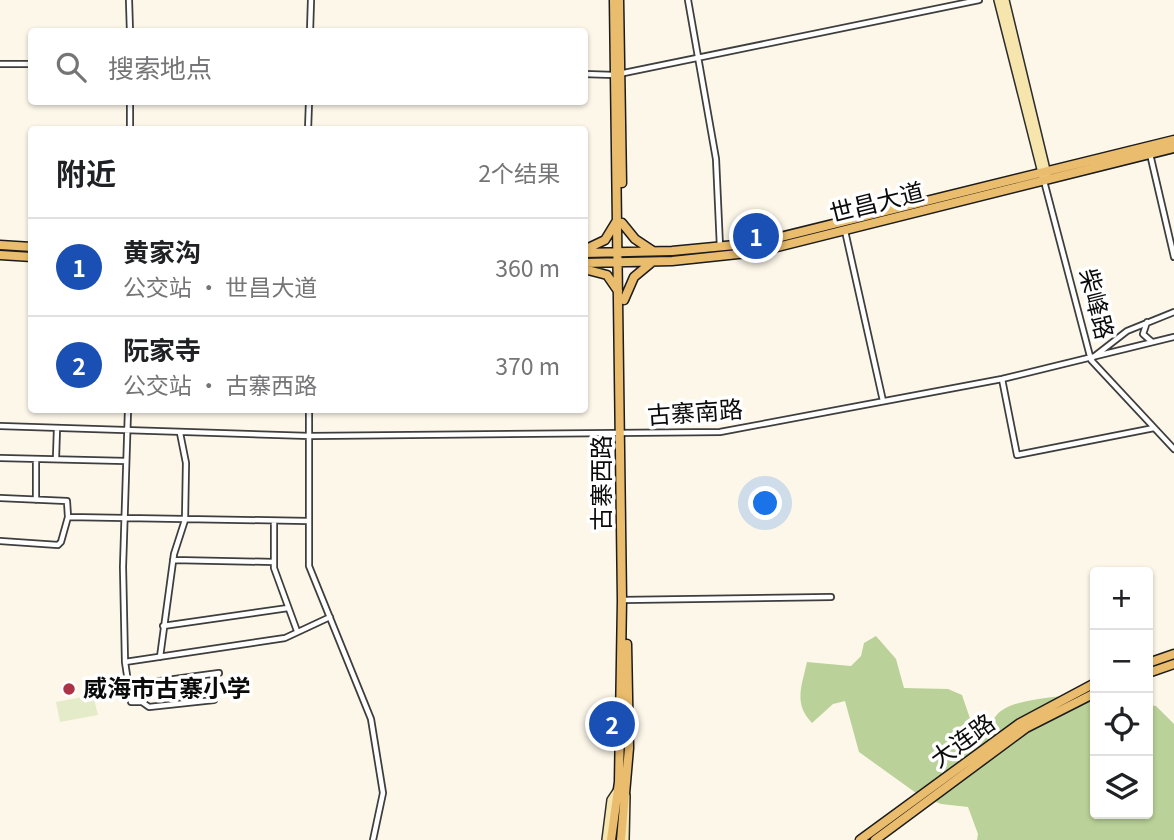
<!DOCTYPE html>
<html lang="zh">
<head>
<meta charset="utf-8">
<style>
	body { margin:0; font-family:Georgia,"Noto Sans SC",serif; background:#f6f6f6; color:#202124 }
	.controls { position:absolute; right:21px; bottom:21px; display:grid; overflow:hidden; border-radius:7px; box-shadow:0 2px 5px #0004 }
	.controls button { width:63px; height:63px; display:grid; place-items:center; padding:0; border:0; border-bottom:2px solid #e0e0e0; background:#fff; color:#202124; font:35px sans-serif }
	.you { position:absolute; left:766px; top:504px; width:24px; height:24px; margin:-18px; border:5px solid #fff; border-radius:50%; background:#1a73e8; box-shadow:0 0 0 10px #1a73e833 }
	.badge { display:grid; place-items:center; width:46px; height:46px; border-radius:50%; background:#7c3aed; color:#fff; font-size:23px; font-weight:700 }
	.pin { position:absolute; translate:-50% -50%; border:4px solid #fff; box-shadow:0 2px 7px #0006 }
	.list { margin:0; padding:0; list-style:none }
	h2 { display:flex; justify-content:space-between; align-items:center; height:91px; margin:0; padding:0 28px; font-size:30px }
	h2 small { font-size:23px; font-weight:400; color:#757577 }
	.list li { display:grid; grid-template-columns:46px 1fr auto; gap:21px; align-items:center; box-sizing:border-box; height:98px; padding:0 28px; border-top:2px solid #e0e0e0 }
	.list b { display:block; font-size:26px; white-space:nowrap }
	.list p { margin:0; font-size:23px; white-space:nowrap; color:#757577 }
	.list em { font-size:23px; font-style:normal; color:#757577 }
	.icon { flex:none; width:38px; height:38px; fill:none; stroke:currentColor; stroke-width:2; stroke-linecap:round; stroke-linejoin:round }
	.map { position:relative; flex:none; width:1174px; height:840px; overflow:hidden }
	.search { position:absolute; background:#fff; box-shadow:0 2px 5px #0004; left:28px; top:28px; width:560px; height:77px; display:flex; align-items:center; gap:18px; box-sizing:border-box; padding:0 24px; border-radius:7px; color:#757577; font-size:26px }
	.panel { position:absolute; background:#fff; box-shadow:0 2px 5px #0004; left:28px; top:126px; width:560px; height:287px; border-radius:7px }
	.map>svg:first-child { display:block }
</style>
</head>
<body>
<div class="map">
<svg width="1174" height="840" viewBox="0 0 1174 840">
	<rect width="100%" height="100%" fill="#fdf7ea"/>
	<path fill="#bad299" d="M 876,636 L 896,659 L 904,688 L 948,689 L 962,695 L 976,736 L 988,731 C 992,722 995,714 1004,709 C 1018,699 1078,693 1095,696 L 1095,814 L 1148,814 L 1148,705 L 1156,706 L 1174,724 L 1174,840 L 977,840 L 978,834 L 968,807 L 941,804 L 916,793 L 859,752 L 845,701 L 833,704 L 812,723 C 793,704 802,685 807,662 L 851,666 L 861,656 L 864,643 Z"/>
	<path fill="#e4ebc9" d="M 93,695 L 98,715 L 60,722 L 56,702 Z"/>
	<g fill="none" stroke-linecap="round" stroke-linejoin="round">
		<g stroke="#3e3e3e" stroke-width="8">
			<path id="street" d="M 129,0 L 130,32
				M 688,0 L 716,159 L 720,247
				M 310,32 L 311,0
				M 0,64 L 32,64
				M 584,74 L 614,75 L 979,0
				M 130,130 L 130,102
				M 308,130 L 309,102
				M 1150,154 L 1174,257
				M 1044,181 L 1091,360 L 1174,449
				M 845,231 L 883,401
				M 1147,322 L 1143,334 L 1152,342
				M 1091,359 L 1127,331 L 1174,312
				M 1002,379 L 1017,455 L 1154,428
				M 128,410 L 123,567 L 125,662 L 131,702 L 142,702 L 149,707 L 214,700
				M 309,410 L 309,566 L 371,719 L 383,793 L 373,840
				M 0,426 L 310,436 L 720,432 L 1002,379 L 1174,337
				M 0,458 L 126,461
				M 56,458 L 57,428
				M 0,498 L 67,501 L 68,517 L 308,521
				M 36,500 L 36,459
				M 274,521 L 274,568 L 297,631
				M 0,541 L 58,545 L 61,542 L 68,517
				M 173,560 L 274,562
				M 622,600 L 831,597
				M 163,626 L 288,608
				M 160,657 L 174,554 L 185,520 L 186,463 L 180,433
				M 125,662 L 285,638 L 330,617
				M 130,685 L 219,673"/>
		</g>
		<g stroke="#2d2d2d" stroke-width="10">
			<path id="secondary" d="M 998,0 L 1043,177
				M 1005,0 L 1047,174
				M 606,840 L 611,800 L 617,791
				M 625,840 L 626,796"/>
		</g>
		<g stroke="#1c1c1c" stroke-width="11">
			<path id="primary" d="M 619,0 L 622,183
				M 622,223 L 635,239 L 653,251
				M 0,245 L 32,247
				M 584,250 L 605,240 L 616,222
				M 584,253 L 672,251 L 756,243 L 1174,140
				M 0,255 L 32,257
				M 584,263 L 672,261 L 757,252 L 1174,148
				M 584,269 L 607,275 L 618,291
				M 624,300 L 634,277 L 652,262
				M 1148,663 L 1174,654
				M 1148,673 L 1174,664
				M 611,840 L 619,782 L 622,600 L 614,0
				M 621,840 L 629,748 L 627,644
				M 860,840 L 1020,723 L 1095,683
				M 875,840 L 1026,728 L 1095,693"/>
		</g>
		<use href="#street" stroke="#fff" stroke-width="4.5"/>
		<use href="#secondary" stroke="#f6e5ac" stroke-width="7"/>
		<use href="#primary" stroke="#eabc6d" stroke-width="8"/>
	</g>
	<circle fill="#ab3247" stroke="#fff" stroke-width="2.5" cx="69" cy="689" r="7"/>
	<g text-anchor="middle" stroke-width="7" stroke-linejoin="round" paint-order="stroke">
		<g font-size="24" fill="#0b0b0b" stroke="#fff">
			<text transform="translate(877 203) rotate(-14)" y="8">世昌大道</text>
			<text transform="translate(1096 304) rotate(76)" y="8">柴峰路</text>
			<text transform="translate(695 413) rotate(-4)" y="8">古寨南路</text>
			<text transform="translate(602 483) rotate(-90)" y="8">古寨西路</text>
			<text transform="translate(963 741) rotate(-36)" y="8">大连路</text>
		</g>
		<g font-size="24" font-weight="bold" fill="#0b0b0b" stroke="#fff" text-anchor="start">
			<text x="83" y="697">威海市古寨小学</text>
		</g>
	</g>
</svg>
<div class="controls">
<button>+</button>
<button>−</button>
<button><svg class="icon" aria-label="locate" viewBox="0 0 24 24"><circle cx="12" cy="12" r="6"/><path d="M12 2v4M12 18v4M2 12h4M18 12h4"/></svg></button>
<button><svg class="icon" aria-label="layers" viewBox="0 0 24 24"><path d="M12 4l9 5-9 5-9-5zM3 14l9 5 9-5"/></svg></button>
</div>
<div class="you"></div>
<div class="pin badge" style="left:756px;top:236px;background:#1a4fb4">1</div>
<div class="pin badge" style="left:612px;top:724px;background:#1a4fb4">2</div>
<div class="search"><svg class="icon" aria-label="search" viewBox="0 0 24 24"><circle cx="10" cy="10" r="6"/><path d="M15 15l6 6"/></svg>搜索地点</div>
<section class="panel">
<h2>附近<small>2个结果</small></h2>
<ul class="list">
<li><span class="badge" style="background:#1a4fb4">1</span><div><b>黄家沟</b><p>公交站 · 世昌大道</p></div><em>360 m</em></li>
<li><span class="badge" style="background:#1a4fb4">2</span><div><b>阮家寺</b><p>公交站 · 古寨西路</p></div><em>370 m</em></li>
</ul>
</section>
</div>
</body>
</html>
